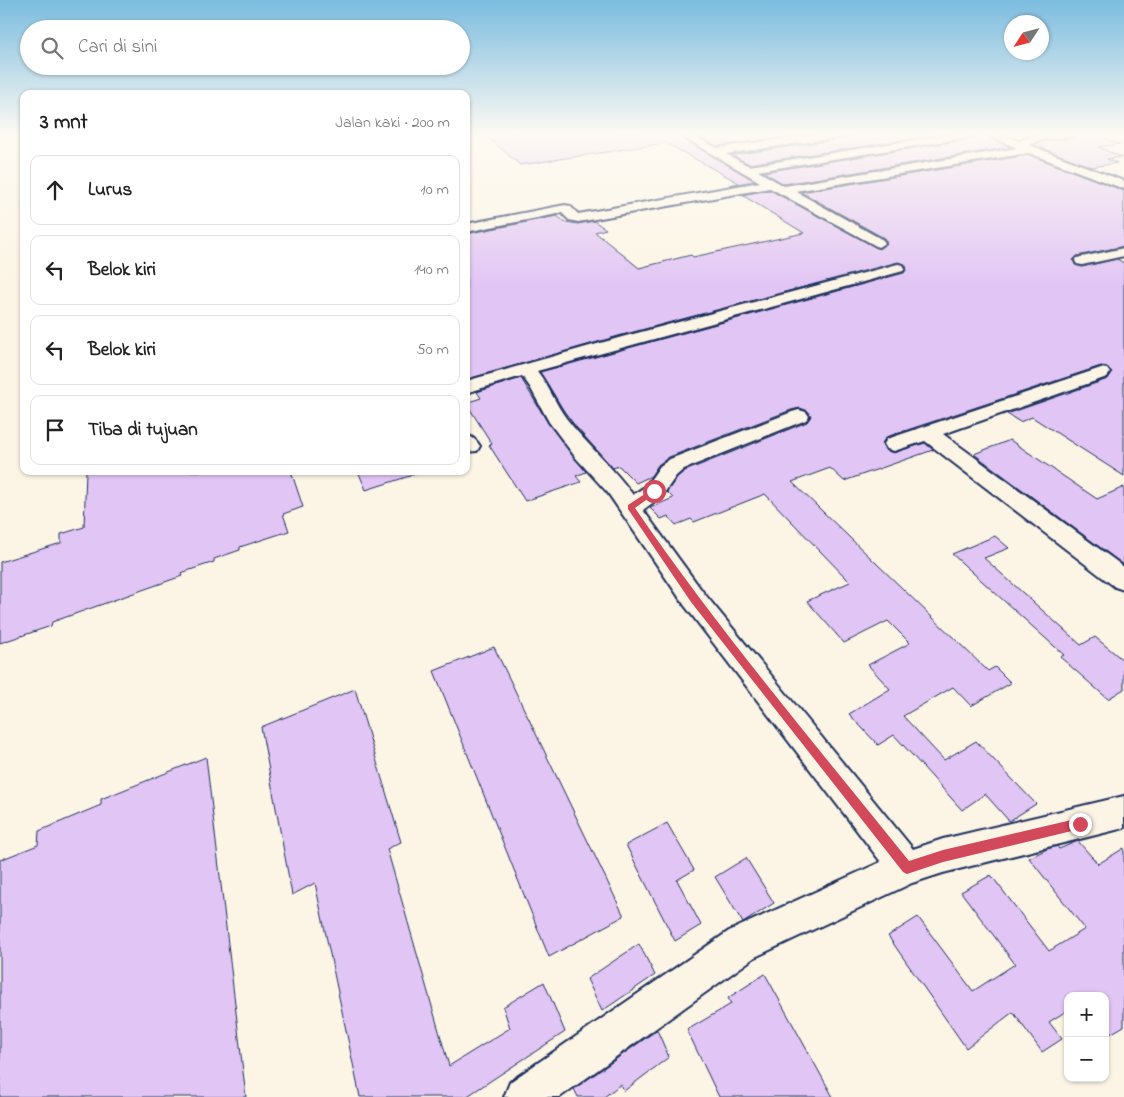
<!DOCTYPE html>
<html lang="id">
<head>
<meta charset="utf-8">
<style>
	body { margin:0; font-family:"Indie Flower",sans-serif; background:#f6f6f6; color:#222 }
	.controls { position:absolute; right:15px; bottom:15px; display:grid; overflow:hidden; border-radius:10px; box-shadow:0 1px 4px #0004 }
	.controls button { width:45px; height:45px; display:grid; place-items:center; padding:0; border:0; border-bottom:1px solid #e0e0e0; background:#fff; color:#222; font:25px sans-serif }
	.compass { position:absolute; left:1004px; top:15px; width:45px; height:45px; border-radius:50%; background:#fff; box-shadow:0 1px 4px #0004; rotate:234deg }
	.stop { position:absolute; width:15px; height:15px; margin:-11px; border:4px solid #d1495b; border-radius:50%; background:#fff }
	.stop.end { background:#d1495b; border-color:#fff; box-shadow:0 1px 5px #0008 }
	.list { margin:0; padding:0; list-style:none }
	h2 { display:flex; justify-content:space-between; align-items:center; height:65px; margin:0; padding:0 20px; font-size:21px }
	h2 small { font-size:16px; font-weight:400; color:#767676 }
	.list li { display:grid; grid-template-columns:32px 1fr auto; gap:15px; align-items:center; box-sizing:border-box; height:70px; margin:0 10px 10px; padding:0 10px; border:1px solid #e0e0e0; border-radius:10px }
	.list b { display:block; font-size:19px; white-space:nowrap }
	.list em { font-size:16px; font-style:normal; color:#767676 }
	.icon { flex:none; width:28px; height:28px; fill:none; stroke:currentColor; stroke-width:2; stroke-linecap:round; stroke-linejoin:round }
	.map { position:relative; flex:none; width:1124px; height:1097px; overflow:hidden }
	.search { position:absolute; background:#fff; box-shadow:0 1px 4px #0004; left:20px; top:20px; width:450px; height:55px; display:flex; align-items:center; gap:12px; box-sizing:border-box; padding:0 18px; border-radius:28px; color:#767676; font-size:19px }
	.panel { position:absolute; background:#fff; box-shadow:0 1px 4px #0004; left:20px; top:90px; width:450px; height:385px; border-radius:10px }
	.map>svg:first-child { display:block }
</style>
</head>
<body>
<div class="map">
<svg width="1124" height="1097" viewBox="0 0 1124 1097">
	<rect width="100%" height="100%" fill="#fcf5e5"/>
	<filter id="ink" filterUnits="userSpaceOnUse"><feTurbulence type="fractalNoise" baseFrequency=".02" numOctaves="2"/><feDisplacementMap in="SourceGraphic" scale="10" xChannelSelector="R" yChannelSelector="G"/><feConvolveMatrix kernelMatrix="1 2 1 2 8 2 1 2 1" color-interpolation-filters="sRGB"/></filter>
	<g filter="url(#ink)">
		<path fill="#e1c5f4" stroke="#1b2f5e" d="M 483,133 L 674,133 L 755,181 L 729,185 L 739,183 L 666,143 L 520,165 Z
			M 692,133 L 816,133 L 717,146 Z
			M 855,133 L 949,133 L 749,164 L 732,155 L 848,138 Z
			M 1091,133 L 1120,144 L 1098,147 L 1122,157 L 1107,159 L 1117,163 L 1092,167 L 1034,145 L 1040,142 L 1074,138 L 1081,134 Z
			M 982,135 L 1010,147 L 784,184 L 764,172 L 977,138 Z
			M 1029,155 L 1124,191 L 1124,246 L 1077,256 L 1073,260 L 1075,265 L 1082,267 L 1117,259 L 1124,263 L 1124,476 L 1032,417 L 1020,422 L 1007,414 L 1108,379 L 1112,372 L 1107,367 L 1101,366 L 886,437 L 882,443 L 885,450 L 893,453 L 925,443 L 933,450 L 844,481 L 830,468 L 792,482 L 988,671 L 995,667 L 1011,683 L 971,706 L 953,687 L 903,716 L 944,760 L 976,741 L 1036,804 L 1009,821 L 985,794 L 962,810 L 894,735 L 878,745 L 849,714 L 890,689 L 868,665 L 910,643 L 888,621 L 844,643 L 807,601 L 850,582 L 765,494 L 694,522 L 691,519 L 676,525 L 668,516 L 661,519 L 650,508 L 673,498 L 667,492 L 677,477 L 685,471 L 807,422 L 811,416 L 808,411 L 800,408 L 791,410 L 669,457 L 658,465 L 651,476 L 636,483 L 619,466 L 613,468 L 576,427 L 564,411 L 540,372 L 904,273 L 907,269 L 905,264 L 898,262 L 622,335 L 468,379 L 466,376 L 466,234 L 557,216 L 565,222 L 578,224 L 594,221 L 606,229 L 595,232 L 639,268 L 691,255 L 693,257 L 804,233 L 742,195 L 770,190 L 879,249 L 887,243 L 884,238 L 801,192 Z
			M 521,378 L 548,423 L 586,472 L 576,476 L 581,482 L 525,501 L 489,445 L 492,444 L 466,403 L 481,398 L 477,392 Z
			M 1010,440 L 1097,499 L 1124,487 L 1124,565 L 974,454 Z
			M 86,471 L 291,471 L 303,507 L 283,514 L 289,531 L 240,547 L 240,550 L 214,559 L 214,562 L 181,573 L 182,576 L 52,622 L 51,626 L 0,643 L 0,562 L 61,543 L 61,534 L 84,527 Z
			M 358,471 L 415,471 L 416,474 L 366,490 Z
			M 995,536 L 1009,548 L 984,558 L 1081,645 L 1095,637 L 1124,661 L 1124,689 L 1108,699 L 1060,657 L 1064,655 L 952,554 Z
			M 494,647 L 624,916 L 549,957 L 434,671 Z
			M 355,689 L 401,842 L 387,849 L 449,1066 L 510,1028 L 503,1007 L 544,982 L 565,1032 L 466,1097 L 360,1097 L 315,883 L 292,895 L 261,727 Z
			M 206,757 L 246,1097 L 0,1097 L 0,860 L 38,845 L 39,831 L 101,805 L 101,799 Z
			M 667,823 L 694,870 L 677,880 L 701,925 L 675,941 L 626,845 Z
			M 1078,841 L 1098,864 L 1124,848 L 1124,1026 L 1105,1037 L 1105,996 L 1068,996 L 1068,1010 L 1049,1022 L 1062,1039 L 1042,1052 L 1013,1012 L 966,1048 L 888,936 L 918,917 L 973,991 L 1015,964 L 961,892 L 991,875 L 1049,951 L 1085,929 L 1029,858 L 1047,849 L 1057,846 L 1059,849 Z
			M 746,858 L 774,903 L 743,923 L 715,877 Z
			M 639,944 L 655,975 L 602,1011 L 587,979 Z
			M 765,974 L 833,1097 L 719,1097 L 687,1030 L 731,1004 L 728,998 Z
			M 657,1030 L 669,1057 L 624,1091 L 621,1084 L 604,1097 L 578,1097 L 574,1089 Z"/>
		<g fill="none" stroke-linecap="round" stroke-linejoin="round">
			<g stroke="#1b2f5e" stroke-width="4">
				<path id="minor" d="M 676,133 L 688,133 L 717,148 L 828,133 L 853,133 L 848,136 L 726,154 L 749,166 L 959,133 L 996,133 L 1019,141 L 1037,134 L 1079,133 L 1074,136 L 1039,140 L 1029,145 L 1124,181 L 1124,189 L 1029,153 L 795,191 L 883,240 L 885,243 L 878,247 L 770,188 L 578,222 L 569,220 L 562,213 L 466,232 L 466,224 L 565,205 L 570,206 L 578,214 L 760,182 ZM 982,133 L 1017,148 L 784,186 L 758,171 L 977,136 Z
					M 1124,248 L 1124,256 L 1082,265 L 1077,264 L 1075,261 L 1077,258 Z
					M 898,264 L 903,265 L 905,268 L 903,271 L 537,371 C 549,386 555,403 566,418 C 587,445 613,467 633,495 L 646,486 L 660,466 L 670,459 L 792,412 L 799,410 L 806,412 L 809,416 L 806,420 L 684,469 L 676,476 L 662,496 L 643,510 L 703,592 L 913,849 L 943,839 L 1124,796 L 1124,828 L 943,873 L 912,883 L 755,957 L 560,1097 L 504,1097 L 510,1082 L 729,931 L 881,862 L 685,606 L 608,493 L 576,458 L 549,422 L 530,387 L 522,376 L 466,393 L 466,381 L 622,337 Z
					M 1101,368 L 1107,369 L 1110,373 L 1107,377 L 943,434 L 1124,567 L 1124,590 L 1115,587 L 925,441 L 894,451 L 887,449 L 884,444 L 887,439 Z
					M 466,435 C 473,437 476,440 480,446 L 477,451 L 466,452 Z"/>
			</g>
			<use href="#minor" fill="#fcf5e5" fill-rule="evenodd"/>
		</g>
	</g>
	<linearGradient id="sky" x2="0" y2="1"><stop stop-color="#7bbcdf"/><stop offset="0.47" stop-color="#fefaf3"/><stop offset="1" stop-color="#fefaf3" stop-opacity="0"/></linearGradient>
	<rect width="1124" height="286" fill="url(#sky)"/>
	<path fill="#d1495b" d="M 654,488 L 658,491 L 657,492 L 635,508 C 719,631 816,745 909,861 L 943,850 L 1080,818 L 1084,820 L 1086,824 L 1084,828 L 943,862 L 907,874 L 903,872 L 691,602 L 628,509 L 628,505 Z"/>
</svg>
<div class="controls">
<button>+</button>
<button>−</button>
</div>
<svg class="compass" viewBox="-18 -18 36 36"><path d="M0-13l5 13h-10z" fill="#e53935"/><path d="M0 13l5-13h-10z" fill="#767676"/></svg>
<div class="stop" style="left:654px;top:491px"></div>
<div class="stop end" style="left:1080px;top:824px"></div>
<div class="search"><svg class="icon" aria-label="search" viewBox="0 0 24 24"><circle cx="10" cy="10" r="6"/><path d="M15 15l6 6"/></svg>Cari di sini</div>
<section class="panel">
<h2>3 mnt<small>Jalan kaki · 200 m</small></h2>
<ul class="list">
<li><svg class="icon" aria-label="ahead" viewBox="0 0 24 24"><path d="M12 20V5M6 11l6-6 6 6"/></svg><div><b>Lurus</b></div><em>10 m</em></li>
<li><svg class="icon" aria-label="left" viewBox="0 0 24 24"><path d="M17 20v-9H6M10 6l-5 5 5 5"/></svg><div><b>Belok kiri</b></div><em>140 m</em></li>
<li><svg class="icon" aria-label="left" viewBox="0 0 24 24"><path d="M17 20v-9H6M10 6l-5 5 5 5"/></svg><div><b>Belok kiri</b></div><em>50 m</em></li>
<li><svg class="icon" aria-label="arrive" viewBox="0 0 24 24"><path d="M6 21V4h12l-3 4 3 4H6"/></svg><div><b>Tiba di tujuan</b></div></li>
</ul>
</section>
</div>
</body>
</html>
